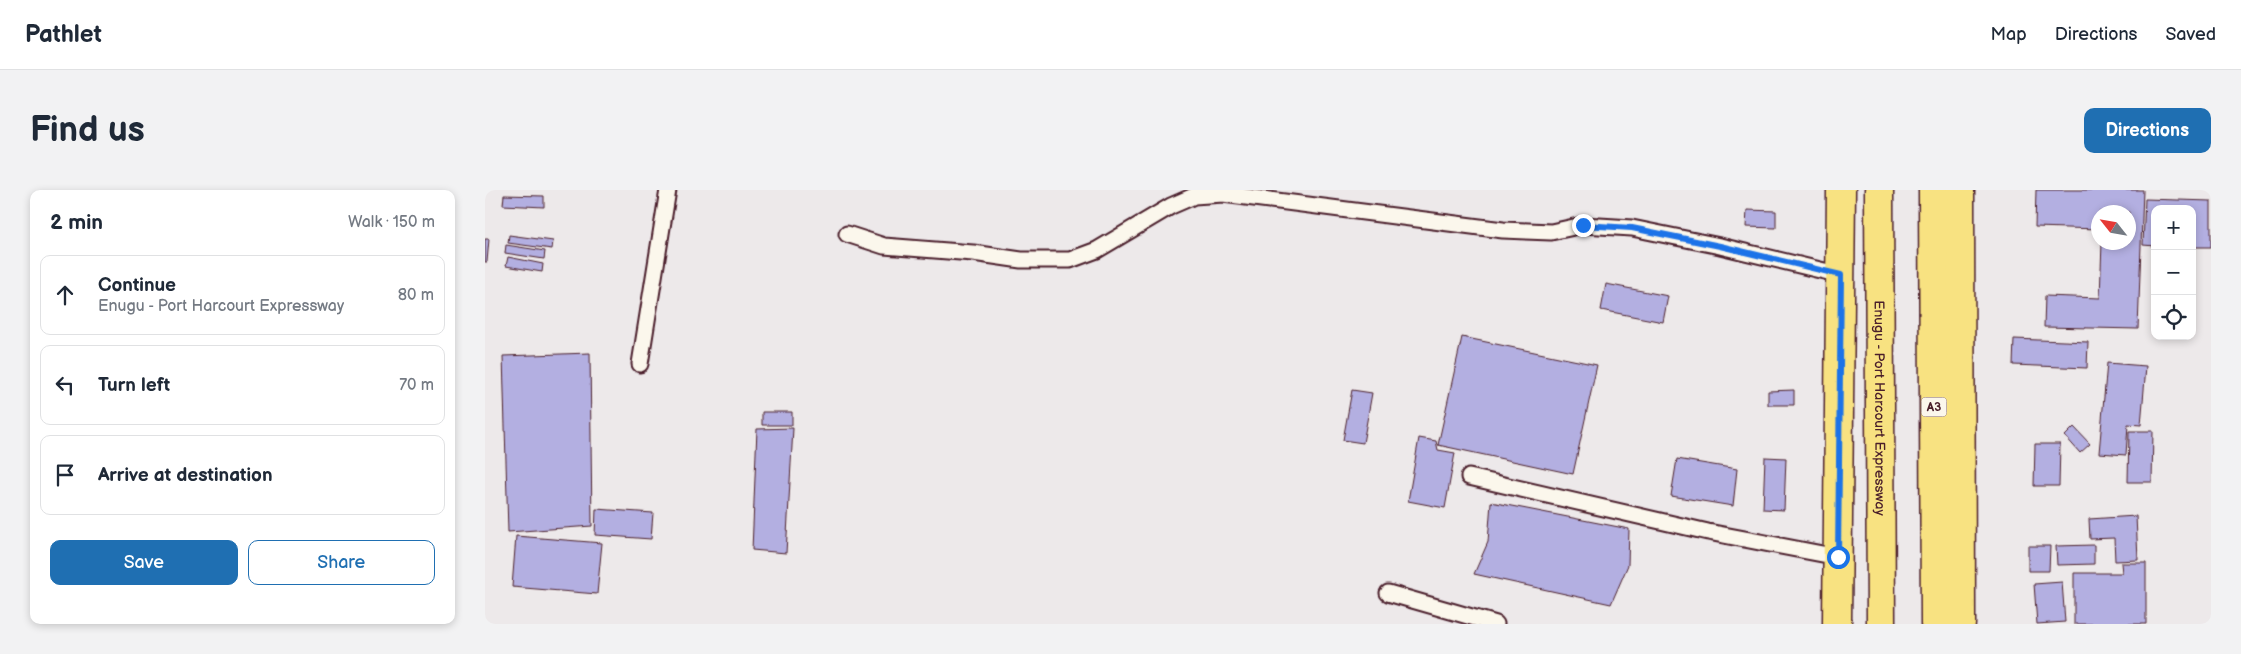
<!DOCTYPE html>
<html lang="en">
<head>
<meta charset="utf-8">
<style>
	body { margin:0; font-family:"Balsamiq Sans",sans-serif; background:#f2f2f3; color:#1f2937 }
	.controls { position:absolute; right:15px; top:15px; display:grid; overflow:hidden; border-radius:10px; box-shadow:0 2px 8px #0003 }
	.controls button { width:45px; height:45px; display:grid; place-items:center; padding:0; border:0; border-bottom:1px solid #e0e1e3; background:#fff; color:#1f2937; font:25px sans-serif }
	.compass { position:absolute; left:1606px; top:15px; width:45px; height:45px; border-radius:50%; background:#fff; box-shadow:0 2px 8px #0003; rotate:301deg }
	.stop { position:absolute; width:15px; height:15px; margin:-11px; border:4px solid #1a73e8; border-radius:50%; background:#fff }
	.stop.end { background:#1a73e8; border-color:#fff; box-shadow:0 1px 5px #0008 }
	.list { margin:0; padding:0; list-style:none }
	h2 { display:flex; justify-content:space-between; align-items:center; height:65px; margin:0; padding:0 20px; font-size:21px }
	h2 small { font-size:16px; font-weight:400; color:#747a83 }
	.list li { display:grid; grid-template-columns:32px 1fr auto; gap:15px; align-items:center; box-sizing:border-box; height:80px; margin:0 10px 10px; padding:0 10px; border:1px solid #e0e1e3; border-radius:10px }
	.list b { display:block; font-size:19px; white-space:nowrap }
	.list p { margin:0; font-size:16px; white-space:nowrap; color:#747a83 }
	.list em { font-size:16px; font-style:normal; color:#747a83 }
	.actions { display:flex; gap:10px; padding:15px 20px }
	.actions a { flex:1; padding:11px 0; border:1px solid #1f6fb2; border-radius:10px; text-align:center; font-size:18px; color:#1f6fb2 }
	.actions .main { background:#1f6fb2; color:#fff }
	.icon { flex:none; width:28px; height:28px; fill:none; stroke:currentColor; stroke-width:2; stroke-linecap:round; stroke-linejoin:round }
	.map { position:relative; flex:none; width:1726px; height:434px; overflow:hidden; border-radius:10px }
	header { display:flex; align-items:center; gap:30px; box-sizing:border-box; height:70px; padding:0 25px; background:#fff; border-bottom:1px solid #e0e1e3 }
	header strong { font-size:24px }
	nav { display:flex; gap:28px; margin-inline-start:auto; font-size:18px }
	.intro { display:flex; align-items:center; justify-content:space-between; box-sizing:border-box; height:120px; padding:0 30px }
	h1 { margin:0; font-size:35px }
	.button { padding:12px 22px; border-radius:10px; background:#1f6fb2; color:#fff; font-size:18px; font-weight:700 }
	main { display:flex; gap:30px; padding:0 30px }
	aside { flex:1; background:#fff; border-radius:10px; box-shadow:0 2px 8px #0003 }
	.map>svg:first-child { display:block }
</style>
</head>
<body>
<header>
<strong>Pathlet</strong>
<nav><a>Map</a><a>Directions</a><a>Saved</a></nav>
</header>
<div class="intro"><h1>Find us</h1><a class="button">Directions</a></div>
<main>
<aside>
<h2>2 min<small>Walk · 150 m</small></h2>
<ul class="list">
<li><svg class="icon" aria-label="ahead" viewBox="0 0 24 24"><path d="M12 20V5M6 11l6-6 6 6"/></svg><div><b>Continue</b><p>Enugu - Port Harcourt Expressway</p></div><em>80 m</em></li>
<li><svg class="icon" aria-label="left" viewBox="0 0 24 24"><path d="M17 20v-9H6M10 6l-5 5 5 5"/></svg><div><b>Turn left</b></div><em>70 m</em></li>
<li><svg class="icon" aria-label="arrive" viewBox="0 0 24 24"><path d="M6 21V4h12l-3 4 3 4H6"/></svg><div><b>Arrive at destination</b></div></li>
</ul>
<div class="actions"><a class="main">Save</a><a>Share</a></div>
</aside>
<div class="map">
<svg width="1726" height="434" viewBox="0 0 1726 434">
	<rect width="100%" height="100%" fill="#ede9ea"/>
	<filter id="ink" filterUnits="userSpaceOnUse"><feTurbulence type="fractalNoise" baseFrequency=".02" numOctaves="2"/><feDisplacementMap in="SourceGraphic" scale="10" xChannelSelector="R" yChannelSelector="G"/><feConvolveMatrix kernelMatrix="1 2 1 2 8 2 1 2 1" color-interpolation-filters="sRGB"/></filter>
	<g filter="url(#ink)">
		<path fill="#b3afe1" stroke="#4a1f2b" d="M 1551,0 L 1658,0 L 1653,139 L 1559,137 L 1560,106 L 1615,108 L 1617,52 L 1644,52 L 1644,22 L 1614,22 L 1614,39 L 1550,37 Z
			M 19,5 L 59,6 L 59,17 L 18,15 Z
			M 1660,9 L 1726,11 L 1726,57 L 1707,57 L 1707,19 L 1670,19 L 1670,56 L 1658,55 Z
			M 1262,20 L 1291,21 L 1291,38 L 1261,37 Z
			M 24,45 L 68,51 L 67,59 L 23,53 Z
			M 0,49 L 4,49 L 2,72 L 0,72 Z
			M 21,55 L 60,61 L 59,69 L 20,63 Z
			M 23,67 L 58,74 L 57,82 L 21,76 Z
			M 1121,94 L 1183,106 L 1178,132 L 1116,120 Z
			M 977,147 L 1112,175 L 1088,284 L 953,255 Z
			M 1529,149 L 1603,152 L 1602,178 L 1528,175 Z
			M 105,163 L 107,336 L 23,342 L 18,166 Z
			M 1622,173 L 1661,176 L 1656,235 L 1643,234 L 1641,265 L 1614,263 Z
			M 867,200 L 887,203 L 878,253 L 858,250 Z
			M 1309,200 L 1309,215 L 1283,215 L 1283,201 Z
			M 277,222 L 307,222 L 307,235 L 277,235 Z
			M 1589,237 L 1605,254 L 1595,263 L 1580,246 Z
			M 308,238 L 301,363 L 267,360 L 272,239 Z
			M 1644,241 L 1668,241 L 1667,292 L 1643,292 Z
			M 934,248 L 951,251 L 953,260 L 970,263 L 960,318 L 923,311 Z
			M 1550,254 L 1575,254 L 1574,296 L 1549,296 Z
			M 1280,267 L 1301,268 L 1299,320 L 1278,319 Z
			M 1192,269 L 1252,279 L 1248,316 L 1186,306 Z
			M 1006,312 L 1144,339 L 1143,375 L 1126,414 L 989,384 L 1003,352 Z
			M 111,319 L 168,323 L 166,349 L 110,345 Z
			M 1651,326 L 1653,370 L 1630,371 L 1629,348 L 1605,349 L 1604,329 Z
			M 31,346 L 117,353 L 112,404 L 27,397 Z
			M 1609,355 L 1609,374 L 1572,375 L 1571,356 Z
			M 1543,356 L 1565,356 L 1564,381 L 1543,381 Z
			M 1636,373 L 1661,373 L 1661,434 L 1589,434 L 1589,383 L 1637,383 Z
			M 1577,392 L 1580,432 L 1552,434 L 1549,394 Z"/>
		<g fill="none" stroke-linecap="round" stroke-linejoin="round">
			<g stroke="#4a1f2b" stroke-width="19">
				<path id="service" d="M 362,44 L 399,56 L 488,63 L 536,70 L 585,70 L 612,60 L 686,16 L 709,6 L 738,4 L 1018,40 L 1066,42 L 1098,35 L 1147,38 L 1235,56 L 1356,85
					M 155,174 L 183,0
					M 984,287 L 1223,342 L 1353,367
					M 903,403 L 1011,434"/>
			</g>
			<g stroke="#4a1f2b" stroke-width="31">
				<path id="primary" d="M 1475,0 L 1476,434
					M 1352,434 L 1356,0"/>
			</g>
			<g stroke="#4a1f2b" stroke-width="31">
				<g id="trunk">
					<path id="s1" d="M 1394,0 L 1396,434"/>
					<path d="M 1448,0 L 1450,434"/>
				</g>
			</g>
			<use href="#service" stroke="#fbf7ec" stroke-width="15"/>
			<use href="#primary" stroke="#f8e281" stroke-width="28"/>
			<use href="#trunk" stroke="#f8e281" stroke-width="28"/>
		</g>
	</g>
	<g fill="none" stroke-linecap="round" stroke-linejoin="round" filter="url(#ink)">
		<path stroke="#1a73e8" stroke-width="6" d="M 1098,35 L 1147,38 L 1235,56 L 1356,85 L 1353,367"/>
	</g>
	<g text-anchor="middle" stroke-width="4" stroke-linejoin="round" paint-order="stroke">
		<rect fill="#fbf7ec" stroke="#7f6065" stroke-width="1" x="1436.5" y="207.5" width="25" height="19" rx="4"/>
		<g font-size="12" font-weight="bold" fill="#4a1f2b">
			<text x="1449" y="221">A3</text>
		</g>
		<g font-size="14" fill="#4a1f2b" stroke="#fbf7ec">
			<text dy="5" stroke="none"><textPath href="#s1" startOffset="218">Enugu - Port Harcourt Expressway</textPath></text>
		</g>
	</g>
</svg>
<div class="controls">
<button>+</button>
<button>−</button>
<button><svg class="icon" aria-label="locate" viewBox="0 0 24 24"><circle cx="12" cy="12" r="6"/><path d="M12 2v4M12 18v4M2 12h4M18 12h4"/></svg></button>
</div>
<svg class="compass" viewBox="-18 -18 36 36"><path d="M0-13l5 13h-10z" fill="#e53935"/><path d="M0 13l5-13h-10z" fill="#747a83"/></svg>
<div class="stop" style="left:1353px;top:367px"></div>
<div class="stop end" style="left:1098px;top:35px"></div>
</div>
</main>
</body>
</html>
